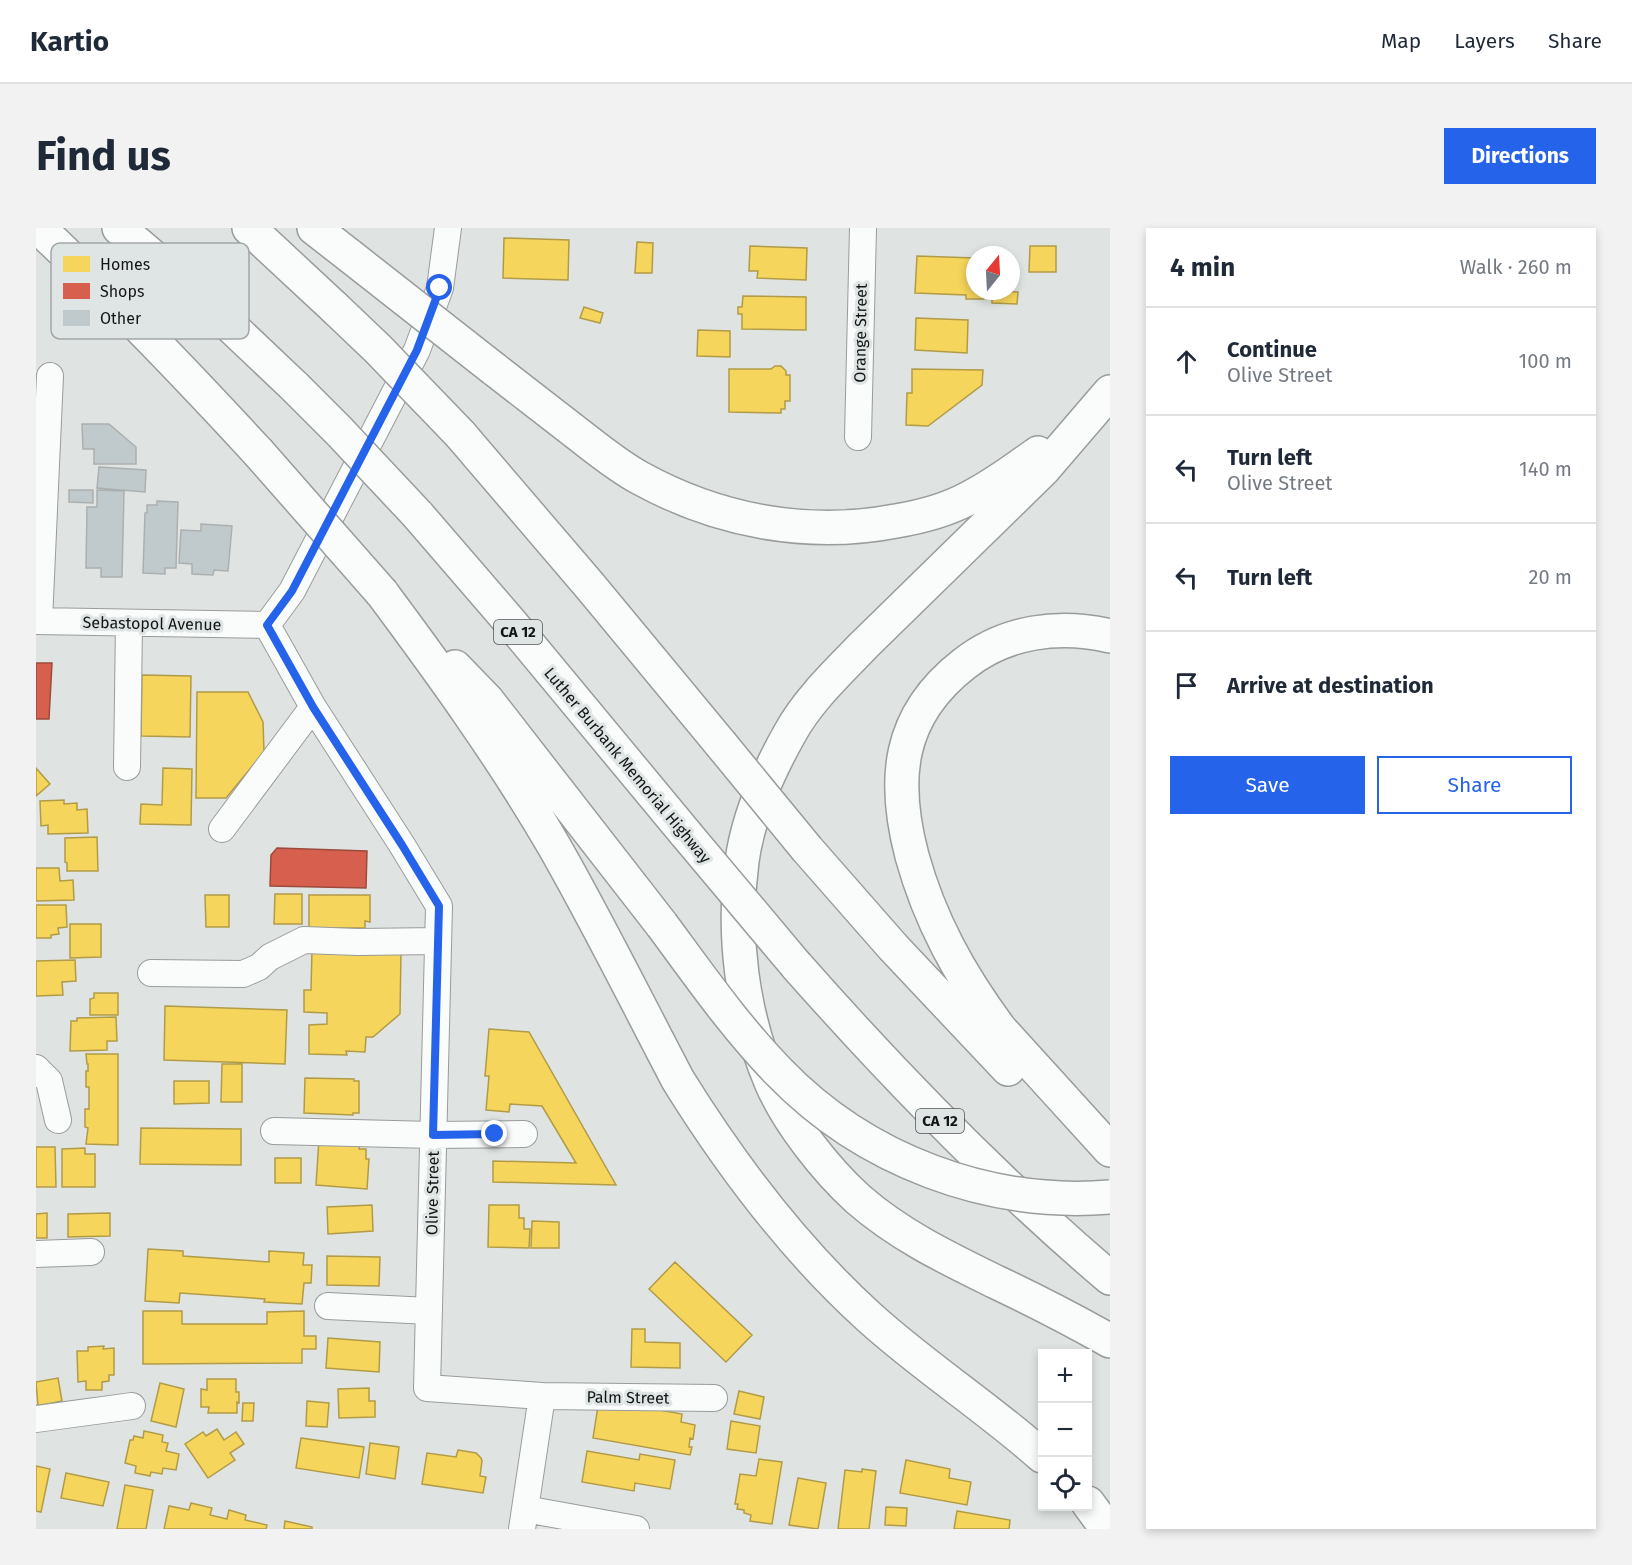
<!DOCTYPE html>
<html lang="en">
<head>
<meta charset="utf-8">
<style>
	body { margin:0; font-family:"Fira Sans",sans-serif; background:#f2f2f3; color:#1f2937 }
	.controls { position:absolute; right:18px; bottom:18px; display:grid; overflow:hidden; border-radius:0px; box-shadow:0 3px 9px #0003 }
	.controls button { width:54px; height:54px; display:grid; place-items:center; padding:0; border:0; border-bottom:2px solid #e0e1e3; background:#fff; color:#1f2937; font:30px sans-serif }
	.compass { position:absolute; left:930px; top:18px; width:54px; height:54px; border-radius:50%; background:#fff; box-shadow:0 3px 9px #0003; rotate:18deg }
	.stop { position:absolute; width:18px; height:18px; margin:-14px; border:4px solid #2563eb; border-radius:50%; background:#fff }
	.stop.end { background:#2563eb; border-color:#fff; box-shadow:0 2px 6px #0008 }
	.list { margin:0; padding:0; list-style:none }
	h2 { display:flex; justify-content:space-between; align-items:center; height:78px; margin:0; padding:0 24px; font-size:26px }
	h2 small { font-size:20px; font-weight:400; color:#747a83 }
	.list li { display:grid; grid-template-columns:39px 1fr auto; gap:18px; align-items:center; box-sizing:border-box; height:108px; padding:0 24px; border-top:2px solid #e0e1e3 }
	.list b { display:block; font-size:22px; white-space:nowrap }
	.list p { margin:0; font-size:20px; white-space:nowrap; color:#747a83 }
	.list em { font-size:20px; font-style:normal; color:#747a83 }
	.actions { display:flex; gap:12px; padding:18px 24px }
	.actions a { flex:1; padding:14px 0; border:2px solid #2563eb; border-radius:0px; text-align:center; font-size:21px; color:#2563eb }
	.actions .main { background:#2563eb; color:#fff }
	.icon { flex:none; width:33px; height:33px; fill:none; stroke:currentColor; stroke-width:2; stroke-linecap:round; stroke-linejoin:round }
	.map { position:relative; flex:none; width:1074px; height:1301px; overflow:hidden; border-radius:0px }
	header { display:flex; align-items:center; gap:36px; box-sizing:border-box; height:84px; padding:0 30px; background:#fff; border-bottom:2px solid #e0e1e3 }
	header strong { font-size:28px }
	nav { display:flex; gap:33px; margin-inline-start:auto; font-size:21px }
	.intro { display:flex; align-items:center; justify-content:space-between; box-sizing:border-box; height:144px; padding:0 36px }
	h1 { margin:0; font-size:42px }
	.button { padding:15px 27px; border-radius:0px; background:#2563eb; color:#fff; font-size:21px; font-weight:700 }
	main { display:flex; gap:36px; padding:0 36px }
	aside { flex:1; background:#fff; border-radius:0px; box-shadow:0 3px 9px #0003 }
	.map>svg:first-child { display:block }
</style>
</head>
<body>
<header>
<strong>Kartio</strong>
<nav><a>Map</a><a>Layers</a><a>Share</a></nav>
</header>
<div class="intro"><h1>Find us</h1><a class="button">Directions</a></div>
<main>
<div class="map">
<svg width="1074" height="1301" viewBox="0 0 1074 1301">
	<rect width="100%" height="100%" fill="#dfe4e3"/>
	<path fill="#f6d55c" stroke="#b29b47" stroke-width="1.5" d="M 468,10 L 533,12 L 532,52 L 467,50 Z
		M 601,14 L 617,15 L 616,45 L 599,45 Z
		M 714,18 L 771,20 L 770,52 L 721,50 L 722,43 L 713,43 Z
		M 994,18 L 1020,18 L 1020,44 L 993,44 Z
		M 881,28 L 939,30 L 939,63 L 948,63 L 948,71 L 930,71 L 930,67 L 879,65 Z
		M 956,63 L 982,64 L 981,76 L 956,75 Z
		M 707,68 L 770,69 L 770,102 L 706,101 L 706,86 L 702,86 L 702,79 L 706,79 Z
		M 548,79 L 567,85 L 564,95 L 544,90 Z
		M 880,90 L 932,92 L 931,125 L 879,122 Z
		M 662,102 L 694,103 L 694,129 L 661,128 Z
		M 739,138 L 745,138 L 750,143 L 750,147 L 754,147 L 754,173 L 749,173 L 749,181 L 745,181 L 745,185 L 693,184 L 693,141 L 735,141 Z
		M 876,141 L 947,142 L 946,157 L 892,198 L 870,197 L 871,165 L 876,165 Z
		M 106,447 L 155,448 L 154,509 L 105,508 Z
		M 161,464 L 212,464 L 227,494 L 228,524 L 190,570 L 160,570 Z
		M 0,540 L 14,556 L 0,568 Z
		M 127,540 L 156,541 L 155,597 L 104,596 L 105,576 L 126,577 Z
		M 28,572 L 28,576 L 41,575 L 41,582 L 51,581 L 52,605 L 12,606 L 12,597 L 5,598 L 4,573 Z
		M 61,609 L 62,643 L 31,643 L 31,635 L 29,634 L 29,610 Z
		M 0,640 L 23,640 L 24,653 L 37,652 L 38,672 L 0,673 Z
		M 239,666 L 266,666 L 266,696 L 238,696 Z
		M 169,667 L 193,667 L 193,699 L 170,699 Z
		M 273,667 L 334,667 L 334,694 L 329,693 L 329,700 L 273,700 Z
		M 0,677 L 30,677 L 31,699 L 22,700 L 23,706 L 15,707 L 15,710 L 0,710 Z
		M 34,696 L 65,696 L 65,729 L 34,730 Z
		M 276,721 L 365,723 L 364,786 L 337,809 L 330,809 L 329,824 L 310,823 L 311,827 L 273,826 L 273,797 L 291,796 L 291,785 L 268,784 L 268,762 L 275,762 Z
		M 39,732 L 40,753 L 26,754 L 27,767 L 0,768 L 0,733 Z
		M 58,765 L 82,765 L 82,787 L 54,787 L 54,771 L 58,770 Z
		M 129,778 L 251,782 L 249,836 L 128,832 Z
		M 80,789 L 81,813 L 71,813 L 71,822 L 34,823 L 35,793 L 41,793 L 41,790 Z
		M 453,801 L 493,804 L 580,957 L 457,954 L 457,933 L 540,935 L 506,878 L 474,876 L 473,884 L 450,882 L 453,848 L 449,848 Z
		M 50,826 L 82,826 L 82,917 L 50,916 L 52,900 L 49,899 L 49,881 L 53,881 L 53,859 L 50,859 L 50,843 L 52,843 L 52,836 L 51,836 Z
		M 186,836 L 206,836 L 206,874 L 185,874 Z
		M 269,850 L 318,851 L 318,853 L 323,853 L 323,885 L 317,885 L 317,887 L 268,885 Z
		M 138,853 L 173,853 L 173,875 L 138,876 Z
		M 105,900 L 205,901 L 205,937 L 104,936 Z
		M 283,911 L 324,914 L 323,921 L 330,921 L 330,931 L 333,931 L 331,961 L 280,957 Z
		M 0,919 L 19,919 L 20,959 L 0,959 Z
		M 49,920 L 49,926 L 59,926 L 59,959 L 26,959 L 26,921 Z
		M 239,930 L 265,930 L 265,955 L 239,955 Z
		M 336,977 L 337,1003 L 292,1006 L 291,979 Z
		M 453,977 L 483,977 L 483,990 L 488,990 L 488,1001 L 494,1001 L 493,1020 L 452,1019 Z
		M 11,985 L 11,1010 L 0,1010 L 0,986 Z
		M 74,985 L 74,1008 L 32,1009 L 32,986 Z
		M 496,993 L 523,994 L 523,1020 L 495,1020 Z
		M 112,1021 L 147,1023 L 147,1028 L 233,1034 L 233,1023 L 268,1025 L 267,1037 L 276,1037 L 275,1055 L 268,1055 L 266,1076 L 228,1074 L 229,1071 L 144,1065 L 143,1075 L 109,1073 Z
		M 291,1028 L 344,1029 L 343,1058 L 291,1057 Z
		M 639,1034 L 716,1107 L 690,1134 L 613,1061 Z
		M 107,1083 L 146,1083 L 146,1096 L 231,1096 L 231,1084 L 268,1083 L 268,1108 L 280,1108 L 280,1121 L 266,1121 L 266,1135 L 107,1136 Z
		M 596,1101 L 609,1101 L 609,1114 L 644,1115 L 644,1140 L 595,1139 Z
		M 292,1110 L 344,1114 L 343,1144 L 290,1140 Z
		M 68,1118 L 67,1121 L 78,1120 L 78,1147 L 73,1147 L 73,1153 L 66,1154 L 66,1162 L 50,1162 L 50,1153 L 42,1154 L 41,1123 L 52,1123 L 52,1119 Z
		M 22,1150 L 26,1173 L 2,1178 L 0,1154 Z
		M 171,1151 L 200,1151 L 200,1164 L 203,1164 L 203,1175 L 201,1174 L 201,1185 L 172,1185 L 173,1179 L 165,1179 L 165,1161 L 171,1162 Z
		M 124,1155 L 148,1161 L 140,1199 L 115,1193 Z
		M 333,1160 L 333,1173 L 339,1173 L 339,1189 L 303,1190 L 302,1161 Z
		M 703,1163 L 728,1169 L 724,1191 L 698,1186 Z
		M 563,1172 L 624,1178 L 623,1182 L 646,1186 L 645,1194 L 659,1197 L 657,1211 L 654,1210 L 653,1219 L 656,1219 L 654,1227 L 557,1210 Z
		M 271,1173 L 293,1175 L 291,1199 L 270,1198 Z
		M 207,1175 L 218,1175 L 217,1193 L 206,1193 Z
		M 695,1193 L 724,1198 L 720,1225 L 691,1221 Z
		M 181,1201 L 188,1212 L 200,1204 L 208,1216 L 194,1225 L 199,1232 L 172,1250 L 149,1216 L 167,1204 L 170,1208 Z
		M 108,1203 L 127,1207 L 126,1214 L 132,1215 L 130,1223 L 143,1226 L 140,1242 L 127,1240 L 126,1246 L 115,1244 L 114,1248 L 99,1245 L 100,1238 L 89,1235 L 94,1212 L 97,1212 L 98,1208 L 107,1210 Z
		M 265,1210 L 328,1219 L 323,1250 L 260,1240 Z
		M 334,1215 L 363,1219 L 359,1251 L 330,1246 Z
		M 422,1222 L 440,1225 L 445,1230 L 446,1233 L 444,1248 L 450,1249 L 447,1265 L 386,1256 L 391,1225 L 420,1229 Z
		M 551,1223 L 603,1232 L 604,1226 L 639,1232 L 634,1261 L 599,1255 L 598,1263 L 546,1254 Z
		M 723,1231 L 746,1234 L 736,1296 L 714,1293 L 715,1287 L 708,1285 L 708,1282 L 701,1281 L 702,1276 L 699,1276 L 704,1246 L 720,1248 Z
		M 870,1232 L 914,1241 L 913,1250 L 935,1254 L 931,1277 L 864,1265 Z
		M 0,1238 L 14,1241 L 5,1284 L 0,1283 Z
		M 826,1241 L 840,1243 L 833,1301 L 802,1301 L 809,1242 L 826,1244 Z
		M 30,1245 L 73,1254 L 67,1278 L 25,1270 Z
		M 762,1250 L 790,1255 L 782,1301 L 753,1297 Z
		M 89,1257 L 117,1262 L 110,1301 L 81,1301 Z
		M 155,1275 L 176,1280 L 174,1287 L 191,1291 L 193,1282 L 210,1287 L 209,1292 L 231,1297 L 230,1301 L 128,1301 L 133,1278 L 153,1282 Z
		M 850,1279 L 871,1280 L 870,1298 L 849,1297 Z
		M 921,1283 L 974,1292 L 973,1301 L 918,1301 Z
		M 249,1293 L 276,1299 L 276,1301 L 248,1301 Z"/>
	<path fill="#d6604d" stroke="#9c4a3c" stroke-width="1.5" d="M 0,435 L 16,435 L 13,491 L 0,491 Z
		M 241,620 L 331,623 L 330,660 L 234,658 L 235,627 Z"/>
	<path fill="#c0cacd" stroke="#acafaf" stroke-width="1.5" d="M 46,196 L 73,196 L 100,219 L 100,236 L 58,236 L 58,221 L 47,221 Z
		M 63,239 L 110,242 L 109,264 L 61,260 Z
		M 33,262 L 57,262 L 57,275 L 33,274 Z
		M 61,262 L 88,263 L 86,349 L 65,349 L 65,340 L 50,340 L 51,279 L 61,279 Z
		M 121,273 L 142,274 L 140,340 L 129,340 L 129,346 L 107,345 L 109,285 L 111,285 L 111,277 L 121,277 Z
		M 165,296 L 196,298 L 192,343 L 178,342 L 177,347 L 156,346 L 156,336 L 143,335 L 145,302 L 165,303 Z"/>
	<g fill="none" stroke-linecap="round" stroke-linejoin="round">
		<g stroke="#989c9b" stroke-width="28">
			<path id="minor" d="M 822,209 L 827,0
				M 0,393 L 231,397
				M 3,393 L 14,148
				M 231,397 L 277,479 L 366,617 L 403,678 L 391,1160 L 506,1168 L 486,1301
				M 231,397 L 256,363 L 381,122 L 404,60 L 412,0
				M 91,539 L 93,396
				M 186,601 L 277,479
				M 115,745 L 207,746 L 223,739 L 234,729 L 268,712 L 321,714 L 402,713
				M 0,840 L 13,853 L 22,892
				M 238,903 L 397,907 L 488,906
				M 0,1026 L 55,1024
				M 292,1078 L 393,1083
				M 506,1168 L 678,1170
				M 0,1191 L 96,1178
				M 489,1281 L 600,1301"/>
		</g>
		<g stroke="#989c9b" stroke-width="36">
			<path id="highway" d="M 3,0 C 79,72 151,147 222,224
				M 83,0 L 163,68 L 259,159
				M 213,0 L 299,80
				M 278,0 L 314,28
				M 458,141 C 485,162 511,182 538,203 C 559,219 580,237 604,250 C 682,293 772,310 860,293 C 884,289 911,282 933,270 C 957,258 980,241 1002,225
				M 1074,164 L 1007,242 L 828,417 C 802,444 772,472 754,505 C 732,544 712,589 706,633 C 696,708 706,785 735,854 C 752,894 790,942 822,971 C 863,1007 911,1030 960,1054 C 998,1072 1037,1092 1074,1113
				M 424,206 L 554,358 L 684,515
				M 381,286 L 475,395 L 650,606
				M 346,365 C 407,447 467,530 518,618 C 562,695 601,774 642,852 C 696,939 757,1020 833,1089 C 888,1139 951,1179 1006,1228
				M 1074,408 C 1023,396 970,403 928,436 C 861,488 856,552 876,628 C 894,693 924,747 964,801 L 1074,922
				M 419,439 L 451,472 L 626,697
				M 771,621 L 857,719 L 972,841
				M 760,737 C 858,848 961,954 1074,1050
				M 1052,1275 L 1071,1301"/>
		</g>
		<use href="#minor" stroke="#fafbfb" stroke-width="26"/>
		<use href="#highway" stroke="#fafbfb" stroke-width="33"/>
		<g stroke="#989c9b" stroke-width="36" stroke-linecap="butt">
			<path id="highway-bridge" d="M 314,28 L 458,141
				M 299,80 L 342,121 L 424,206
				M 259,159 L 303,203 L 381,286
				M 222,224 L 346,365
				M 684,515 L 771,621
				M 650,606 L 760,737
				M 626,697 C 663,747 699,799 743,844 C 828,932 952,979 1074,969"/>
		</g>
		<use href="#highway-bridge" stroke="#fafbfb" stroke-width="33"/>
	</g>
	<g fill="none" stroke-linecap="round" stroke-linejoin="round">
		<path stroke="#2563eb" stroke-width="8" d="M 404,60 L 381,122 L 256,363 L 231,397 L 277,479 L 366,617 L 403,678 L 397,907 L 459,906"/>
	</g>
	<g text-anchor="middle" stroke-width="6" stroke-linejoin="round" paint-order="stroke">
		<g fill="#dee5e4" stroke="#505353" stroke-width="1.5">
			<rect x="458" y="392" width="48" height="24" rx="4.5"/>
			<rect x="880" y="881" width="48" height="24" rx="4.5"/>
		</g>
		<g font-size="15" font-weight="bold" fill="#131515">
			<text x="482" y="409">CA 12</text>
			<text x="904" y="898">CA 12</text>
		</g>
		<g font-size="16" fill="#131515" stroke="#dee5e4">
			<text transform="translate(824 105) rotate(-89)" y="6">Orange Street</text>
			<text transform="translate(116 395) rotate(1)" y="6">Sebastopol Avenue</text>
			<text transform="translate(592 537) rotate(50)" y="6">Luther Burbank Memorial Highway</text>
			<text transform="translate(396 965) rotate(-89)" y="6">Olive Street</text>
			<text transform="translate(592 1169) rotate(1)" y="6">Palm Street</text>
		</g>
	</g>
	<rect x="15" y="15" width="198" height="96" rx="9" fill="#dee5e4" stroke="#a1a7a6" stroke-width="1.5"/>
	<rect x="27" y="28" width="27" height="16" fill="#f6d55c"/>
	<rect x="27" y="55" width="27" height="16" fill="#d6604d"/>
	<rect x="27" y="82" width="27" height="16" fill="#c0cacd"/>
	<g font-size="16" fill="#131515">
		<text x="64" y="42">Homes</text>
		<text x="64" y="69">Shops</text>
		<text x="64" y="96">Other</text>
	</g>
</svg>
<div class="controls">
<button>+</button>
<button>−</button>
<button><svg class="icon" aria-label="locate" viewBox="0 0 24 24"><circle cx="12" cy="12" r="6"/><path d="M12 2v4M12 18v4M2 12h4M18 12h4"/></svg></button>
</div>
<svg class="compass" viewBox="-18 -18 36 36"><path d="M0-13l5 13h-10z" fill="#e53935"/><path d="M0 13l5-13h-10z" fill="#747a83"/></svg>
<div class="stop" style="left:404px;top:60px"></div>
<div class="stop end" style="left:459px;top:906px"></div>
</div>
<aside>
<h2>4 min<small>Walk · 260 m</small></h2>
<ul class="list">
<li><svg class="icon" aria-label="ahead" viewBox="0 0 24 24"><path d="M12 20V5M6 11l6-6 6 6"/></svg><div><b>Continue</b><p>Olive Street</p></div><em>100 m</em></li>
<li><svg class="icon" aria-label="left" viewBox="0 0 24 24"><path d="M17 20v-9H6M10 6l-5 5 5 5"/></svg><div><b>Turn left</b><p>Olive Street</p></div><em>140 m</em></li>
<li><svg class="icon" aria-label="left" viewBox="0 0 24 24"><path d="M17 20v-9H6M10 6l-5 5 5 5"/></svg><div><b>Turn left</b></div><em>20 m</em></li>
<li><svg class="icon" aria-label="arrive" viewBox="0 0 24 24"><path d="M6 21V4h12l-3 4 3 4H6"/></svg><div><b>Arrive at destination</b></div></li>
</ul>
<div class="actions"><a class="main">Save</a><a>Share</a></div>
</aside>
</main>
</body>
</html>
